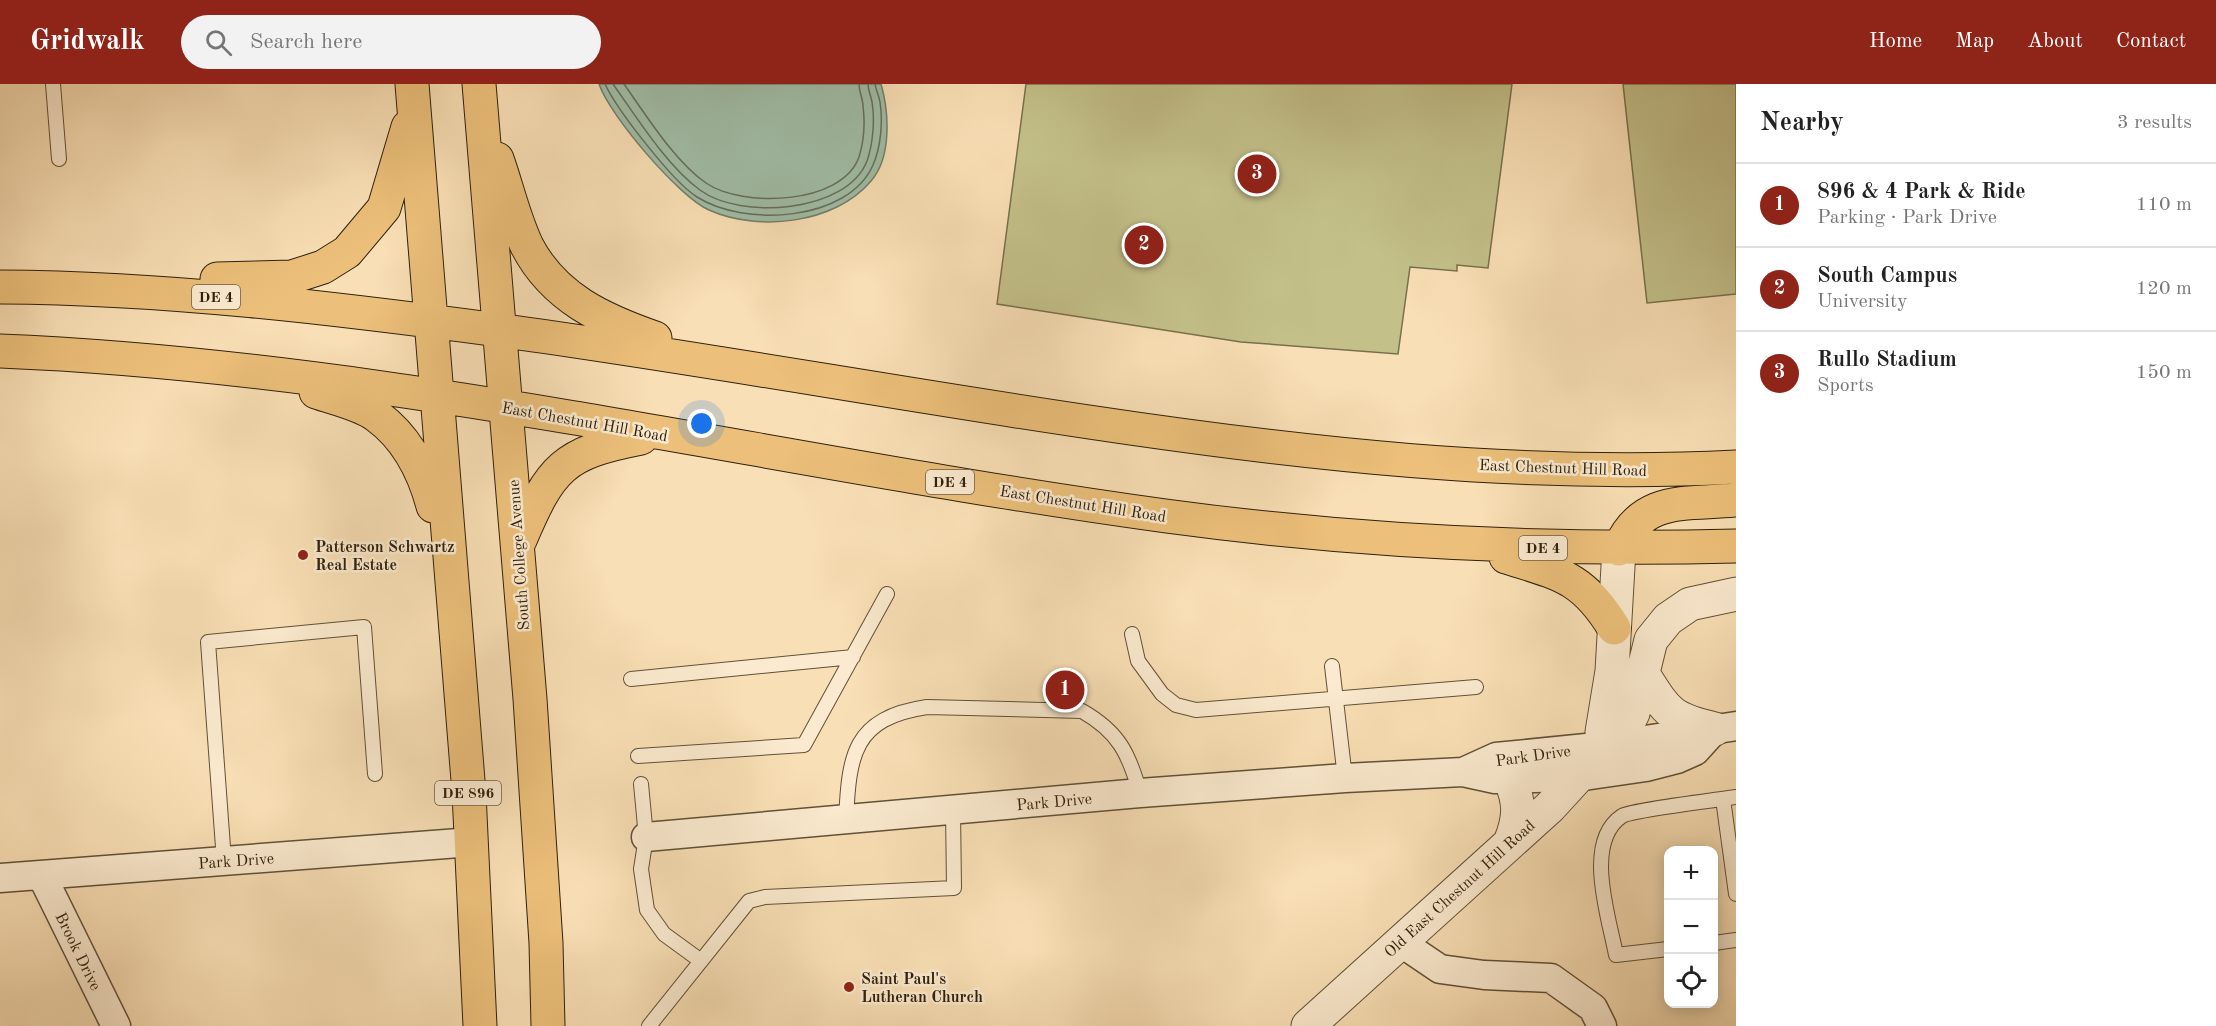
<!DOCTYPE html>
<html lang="en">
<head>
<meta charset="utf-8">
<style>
	body { margin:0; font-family:"Old Standard TT",serif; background:#f2f2f2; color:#222 }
	.controls { position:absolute; right:18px; bottom:18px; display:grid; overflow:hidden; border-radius:12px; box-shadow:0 3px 15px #0003 }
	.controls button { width:54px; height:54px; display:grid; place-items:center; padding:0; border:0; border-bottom:2px solid #e0e0e0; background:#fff; color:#222; font:30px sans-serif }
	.you { position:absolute; left:702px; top:340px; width:21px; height:21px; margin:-15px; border:4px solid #fff; border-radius:50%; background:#1a73e8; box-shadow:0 0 0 9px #1a73e833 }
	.badge { display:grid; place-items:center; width:39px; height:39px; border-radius:50%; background:#8f2418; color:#fff; font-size:20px; font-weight:700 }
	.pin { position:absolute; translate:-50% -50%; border:3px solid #fff; box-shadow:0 2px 6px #0006 }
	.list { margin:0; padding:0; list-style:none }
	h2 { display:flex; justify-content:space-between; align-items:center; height:78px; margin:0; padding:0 24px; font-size:26px }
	h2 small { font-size:20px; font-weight:400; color:#767676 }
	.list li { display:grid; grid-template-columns:39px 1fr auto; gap:18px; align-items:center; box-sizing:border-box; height:84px; padding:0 24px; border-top:2px solid #e0e0e0 }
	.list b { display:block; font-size:22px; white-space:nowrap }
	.list p { margin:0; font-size:20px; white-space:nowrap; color:#767676 }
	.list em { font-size:20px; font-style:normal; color:#767676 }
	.icon { flex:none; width:33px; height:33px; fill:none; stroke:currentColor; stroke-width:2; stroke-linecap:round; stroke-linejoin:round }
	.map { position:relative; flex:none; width:1736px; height:942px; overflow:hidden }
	header { display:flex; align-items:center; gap:36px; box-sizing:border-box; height:84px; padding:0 30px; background:#8f2418; color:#fff }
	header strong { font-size:28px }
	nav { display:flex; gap:33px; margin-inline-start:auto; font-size:21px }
	.search { width:420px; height:54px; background:#f2f2f2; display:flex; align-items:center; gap:15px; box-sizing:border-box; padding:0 21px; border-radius:33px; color:#767676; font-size:22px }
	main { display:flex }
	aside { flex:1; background:#fff }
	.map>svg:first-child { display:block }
</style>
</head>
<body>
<header>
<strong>Gridwalk</strong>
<div class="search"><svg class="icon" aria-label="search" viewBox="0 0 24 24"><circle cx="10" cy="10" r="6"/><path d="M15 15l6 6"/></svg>Search here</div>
<nav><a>Home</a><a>Map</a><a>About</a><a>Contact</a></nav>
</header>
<main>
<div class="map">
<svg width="1736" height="942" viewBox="0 0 1736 942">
	<rect width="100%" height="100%" fill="#f9dfb5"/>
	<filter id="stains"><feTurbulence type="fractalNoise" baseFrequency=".00333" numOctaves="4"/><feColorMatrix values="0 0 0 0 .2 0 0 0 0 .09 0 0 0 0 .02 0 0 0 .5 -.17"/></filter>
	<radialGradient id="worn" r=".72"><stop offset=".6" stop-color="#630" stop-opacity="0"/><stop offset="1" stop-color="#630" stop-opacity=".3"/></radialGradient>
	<path fill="#c3c08a" stroke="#78704c" stroke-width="1.5" d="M 1026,0 L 1512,0 L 1488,184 L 1457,181 L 1457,187 L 1410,183 L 1398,270 L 1241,258 L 997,220 Z
		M 1623,0 L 1736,0 L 1736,210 L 1647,219 Z"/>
	<path fill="#9fbda7" stroke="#727e69" stroke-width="1.5" d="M 599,0 L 881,0 C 889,28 892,73 871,97 C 835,140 758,148 709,126 C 679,113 610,32 599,0 Z"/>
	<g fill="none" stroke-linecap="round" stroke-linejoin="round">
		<path stroke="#666e5a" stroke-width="1.5" d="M 605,0 C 617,26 673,98 697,113 C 744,143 848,138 873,81 C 881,63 883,37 880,18 C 879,12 876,6 875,0
			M 613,0 C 637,34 667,82 700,106 C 740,136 847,129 867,77 C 873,60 875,35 872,18 C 871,12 868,6 868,0
			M 624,0 C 646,31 675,78 706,99 C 742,124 842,121 859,73 C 864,57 865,38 863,22 C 863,15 859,8 859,0"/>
		<g stroke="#615037" stroke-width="16">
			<path id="service" d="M 53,0 L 59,75
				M 1132,550 L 1138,577 L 1162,610 L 1176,621 L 1196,626 L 1476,603
				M 1332,582 L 1345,694
				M 631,595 L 853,573
				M 638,672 L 804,661 L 887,510
				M 641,700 L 646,753 L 641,785 L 647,826 L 664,850 L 701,877
				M 1723,715 L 1736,810
				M 846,736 C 849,671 853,634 927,623 L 1082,627 C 1119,648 1129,670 1140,709
				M 224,777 L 208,558 L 364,543 L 375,690
				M 1714,859 L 1736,856
				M 1668,865 L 1616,871 C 1609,833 1583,758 1622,732 C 1632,726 1718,716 1736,713
				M 649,942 L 749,817 L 765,813 L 954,804 L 953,726"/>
		</g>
		<g stroke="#615037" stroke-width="31">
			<path id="minor" d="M 1463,688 L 1496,673 L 1606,662 L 1736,642
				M 646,753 L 1140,709 L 1345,694 L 1463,688 L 1495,695 L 1577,693 L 1646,683 L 1677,675 L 1695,667 L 1715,645
				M 42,792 L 116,942
				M 0,794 L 472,758
				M 1400,858 L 1440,885 L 1484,891 L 1551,894 L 1593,924 L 1602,942"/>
		</g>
		<g stroke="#615037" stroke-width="35">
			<path id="tertiary" d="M 1643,590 C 1667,628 1670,635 1715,645
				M 1606,662 L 1602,648 L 1612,587 L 1619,465
				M 1510,695 C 1520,718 1520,733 1511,756
				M 1308,942 L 1550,723 L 1606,662 L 1625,645 L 1633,629 L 1651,556 L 1668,535 L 1690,520 L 1736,510"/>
		</g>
		<g stroke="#2e200d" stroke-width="35">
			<path id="primary" d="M 412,0 L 469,709 L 480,942
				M 479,0 L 530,615 L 546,859 L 548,942
				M 497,75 C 507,103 514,135 527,162 C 554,214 603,236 655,254
				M 217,195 L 292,193 L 323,183 L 347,168 L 384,124 L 408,43
				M 0,203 C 167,204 333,224 498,246 C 696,273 892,309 1089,338 C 1303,370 1519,394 1736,383
				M 0,267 C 393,283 777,379 1166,432 C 1358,458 1543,467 1736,462
				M 316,308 C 336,315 361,320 377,332 C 407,354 424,388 433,422
				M 520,456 C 551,383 563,369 641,354
				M 1619,465 C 1642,411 1686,421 1736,416
				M 1506,473 C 1560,490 1583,493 1614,544"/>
		</g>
		<use href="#service" stroke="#fbeacf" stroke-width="14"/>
		<use href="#minor" stroke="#fbeacf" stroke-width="28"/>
		<use href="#tertiary" stroke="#fbeacf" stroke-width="33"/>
		<use href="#primary" stroke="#ecc07a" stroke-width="33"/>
	</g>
	<g fill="#8f2418" stroke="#fbeacf" stroke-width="2">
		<circle cx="303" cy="471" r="6"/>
		<circle cx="849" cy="903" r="6"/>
	</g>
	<g text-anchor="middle" stroke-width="5" stroke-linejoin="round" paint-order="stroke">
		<g fill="#fbeacf" stroke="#6c5d47" stroke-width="1.5">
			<rect x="192" y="201" width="48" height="24" rx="4.5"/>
			<rect x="926" y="386" width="48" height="24" rx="4.5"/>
			<rect x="1519" y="452" width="48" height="24" rx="4.5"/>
			<rect x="435" y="697" width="66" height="24" rx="4.5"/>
		</g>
		<g font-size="15" font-weight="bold" fill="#2e200d">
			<text x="216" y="218">DE 4</text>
			<text x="950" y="403">DE 4</text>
			<text x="1543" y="469">DE 4</text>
			<text x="468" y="714">DE 896</text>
		</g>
		<g font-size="16" fill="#2e200d" stroke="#fbeacf">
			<text transform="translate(585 337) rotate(10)" y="6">East Chestnut Hill Road</text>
			<text transform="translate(1563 383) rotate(2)" y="6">East Chestnut Hill Road</text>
			<text transform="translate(1083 419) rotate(9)" y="6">East Chestnut Hill Road</text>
			<text transform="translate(518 471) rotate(-94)" y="6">South College Avenue</text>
			<text transform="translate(1533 671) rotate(-8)" y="6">Park Drive</text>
			<text transform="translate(1054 717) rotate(-5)" y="6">Park Drive</text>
			<text transform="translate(236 776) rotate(-4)" y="6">Park Drive</text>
			<text transform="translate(1459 804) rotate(-42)" y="6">Old East Chestnut Hill Road</text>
			<text transform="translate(79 867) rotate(64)" y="6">Brook Drive</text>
		</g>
		<g font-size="16" font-weight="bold" fill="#2e200d" stroke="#fbeacf" text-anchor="start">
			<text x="315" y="468">Patterson Schwartz<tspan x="315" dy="18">Real Estate</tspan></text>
			<text x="861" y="900">Saint Paul's<tspan x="861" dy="18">Lutheran Church</tspan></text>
		</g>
	</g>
	<rect width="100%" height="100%" filter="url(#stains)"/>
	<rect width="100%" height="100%" fill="url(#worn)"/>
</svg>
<div class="controls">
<button>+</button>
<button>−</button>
<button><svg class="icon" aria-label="locate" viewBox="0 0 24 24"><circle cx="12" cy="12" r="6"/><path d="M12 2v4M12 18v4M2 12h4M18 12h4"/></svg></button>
</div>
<div class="you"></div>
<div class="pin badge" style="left:1065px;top:606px">1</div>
<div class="pin badge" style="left:1144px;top:161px">2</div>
<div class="pin badge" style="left:1257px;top:90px">3</div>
</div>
<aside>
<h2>Nearby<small>3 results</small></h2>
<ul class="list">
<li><span class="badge">1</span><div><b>896 &amp; 4 Park &amp; Ride</b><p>Parking · Park Drive</p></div><em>110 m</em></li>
<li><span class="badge">2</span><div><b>South Campus</b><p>University</p></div><em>120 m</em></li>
<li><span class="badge">3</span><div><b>Rullo Stadium</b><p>Sports</p></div><em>150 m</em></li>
</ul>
</aside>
</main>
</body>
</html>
